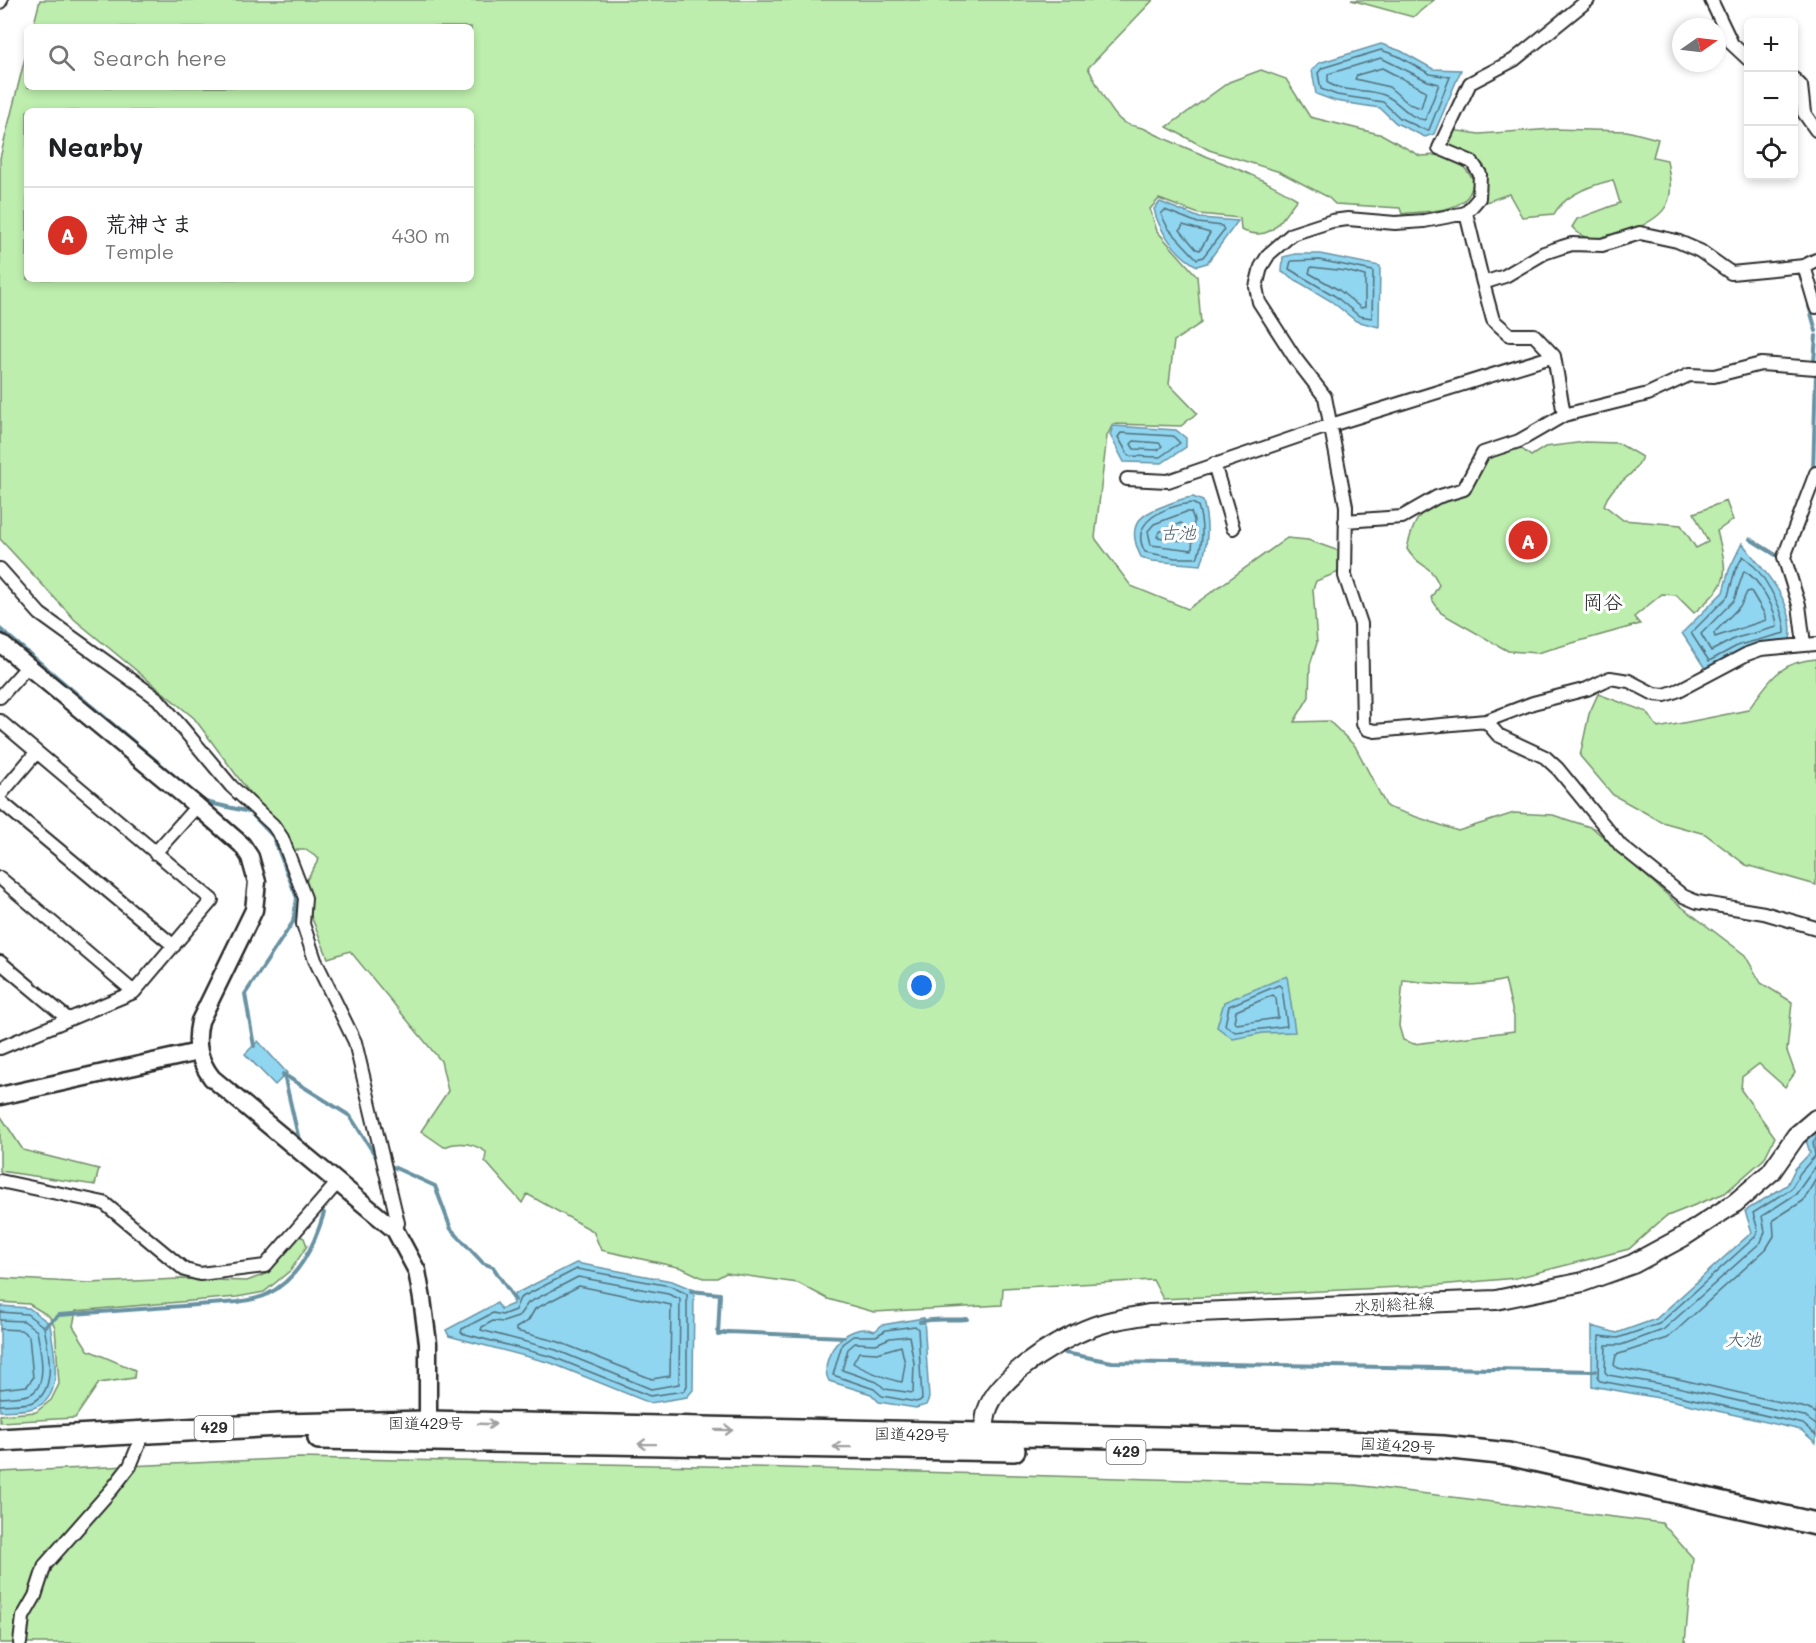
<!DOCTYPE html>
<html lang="en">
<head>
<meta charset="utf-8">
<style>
	body { margin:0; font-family:Mali,"Klee One",sans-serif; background:#f2f2f2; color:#202124 }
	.controls { position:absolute; right:18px; top:18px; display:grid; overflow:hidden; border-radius:9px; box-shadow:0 3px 9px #0003 }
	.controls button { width:54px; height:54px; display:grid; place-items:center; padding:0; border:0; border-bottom:2px solid #e0e0e0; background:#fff; color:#202124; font:30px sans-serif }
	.compass { position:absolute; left:1672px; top:18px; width:54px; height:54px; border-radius:50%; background:#fff; box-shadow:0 3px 9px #0003; rotate:76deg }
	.you { position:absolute; left:922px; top:986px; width:21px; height:21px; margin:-15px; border:4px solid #fff; border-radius:50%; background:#1a73e8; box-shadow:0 0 0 9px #1a73e833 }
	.badge { display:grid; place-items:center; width:39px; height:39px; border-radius:50%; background:#d93025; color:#fff; font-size:20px; font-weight:700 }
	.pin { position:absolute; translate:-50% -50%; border:3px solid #fff; box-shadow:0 2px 6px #0006 }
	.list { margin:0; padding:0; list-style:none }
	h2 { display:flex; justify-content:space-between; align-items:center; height:78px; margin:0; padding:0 24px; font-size:26px }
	h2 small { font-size:20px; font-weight:400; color:#757577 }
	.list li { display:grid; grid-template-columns:39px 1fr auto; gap:18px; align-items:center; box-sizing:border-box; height:96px; padding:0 24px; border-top:2px solid #e0e0e0 }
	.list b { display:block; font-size:22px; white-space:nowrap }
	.list p { margin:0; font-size:20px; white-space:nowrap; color:#757577 }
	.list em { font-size:20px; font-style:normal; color:#757577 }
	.icon { flex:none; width:33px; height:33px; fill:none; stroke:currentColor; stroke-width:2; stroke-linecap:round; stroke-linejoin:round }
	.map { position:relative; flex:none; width:1816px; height:1643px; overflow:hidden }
	.search { position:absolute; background:#fff; box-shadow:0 3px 9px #0003; left:24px; top:24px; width:450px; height:66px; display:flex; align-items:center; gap:15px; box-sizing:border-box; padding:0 21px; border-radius:9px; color:#757577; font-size:22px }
	.panel { position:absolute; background:#fff; box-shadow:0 3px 9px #0003; left:24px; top:108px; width:450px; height:174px; border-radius:9px }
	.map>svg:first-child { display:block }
</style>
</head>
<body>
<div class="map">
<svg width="1816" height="1643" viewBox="0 0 1816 1643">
	<rect width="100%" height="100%" fill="#fff"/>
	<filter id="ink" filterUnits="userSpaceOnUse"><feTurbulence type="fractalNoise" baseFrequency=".0167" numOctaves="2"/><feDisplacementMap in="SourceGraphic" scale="12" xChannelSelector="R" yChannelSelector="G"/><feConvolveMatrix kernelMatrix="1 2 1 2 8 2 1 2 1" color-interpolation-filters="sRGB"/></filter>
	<g filter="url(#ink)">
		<path fill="#bdeead" stroke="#748c6c" stroke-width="1.5" fill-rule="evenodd" d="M 40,0 L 1153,0 L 1088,68 C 1096,81 1110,114 1123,122 C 1129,126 1138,126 1145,129 C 1195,155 1249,169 1297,199 C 1278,222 1273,243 1241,230 L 1240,218 L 1199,214 L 1159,199 L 1150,209 L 1157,231 L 1197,276 L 1201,323 L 1174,341 L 1169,384 L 1197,413 L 1181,426 L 1113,424 L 1107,436 L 1095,538 L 1131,586 L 1188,609 L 1287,538 L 1308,540 L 1339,551 L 1339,572 L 1316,581 L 1313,589 L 1317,643 L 1310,665 L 1309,697 L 1294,722 L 1329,721 L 1355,746 L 1387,807 L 1458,831 L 1514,813 L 1553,815 L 1593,828 L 1674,901 L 1745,955 L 1761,983 L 1792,1002 L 1787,1051 L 1795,1073 L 1785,1087 L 1759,1064 L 1742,1077 L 1741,1090 L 1775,1137 L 1764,1159 L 1725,1193 L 1665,1217 L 1629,1249 L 1516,1278 L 1439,1285 L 1163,1299 L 1153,1280 L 1003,1288 L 1002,1305 L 874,1312 L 828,1299 L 798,1283 L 726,1273 L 717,1278 L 703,1278 L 682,1268 L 601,1250 L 593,1231 L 527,1194 L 522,1203 L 485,1161 L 486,1152 C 473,1143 459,1141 444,1147 L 421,1131 L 448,1091 L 441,1061 L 350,951 L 328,958 L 311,916 L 306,881 L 319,859 L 306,850 L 292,850 L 194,718 L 75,620 L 0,539 L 0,158 L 27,50 L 27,87 L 471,87 L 471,27 L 33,27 ZM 27,111 L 471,111 L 471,279 L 27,279 ZM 1403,980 C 1437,984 1471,989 1505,980 L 1514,1017 L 1514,1031 L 1414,1044 L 1403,1040 L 1399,1026 Z
			M 1351,0 L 1434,0 L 1413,17 Z
			M 1261,70 L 1286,79 L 1310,117 L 1383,135 L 1420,156 L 1438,155 L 1463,166 L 1473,179 C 1473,215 1428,210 1402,214 L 1400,208 L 1335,204 L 1328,197 L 1280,172 L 1209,150 L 1167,127 L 1229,82 Z
			M 1553,129 L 1627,131 L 1658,139 L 1653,157 L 1667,160 C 1669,175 1674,192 1666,206 C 1657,223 1614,240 1595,240 C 1585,239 1578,234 1572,227 L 1577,219 L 1620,203 L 1613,180 C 1592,185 1565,194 1554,214 L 1522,217 L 1509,194 L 1483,203 L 1485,172 L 1446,145 L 1452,130 L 1479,134 Z
			M 1585,442 L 1618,443 L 1642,457 C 1632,481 1613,481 1604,505 L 1623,520 L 1681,525 L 1696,548 L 1708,542 L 1694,513 L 1726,501 L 1733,520 L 1717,531 C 1729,577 1730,582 1694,613 L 1676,595 L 1662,594 L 1634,617 L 1640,624 L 1537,653 L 1508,651 L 1441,613 L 1431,598 L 1439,585 C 1429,561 1418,568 1407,549 C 1416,506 1428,506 1467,493 L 1485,458 L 1518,446 L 1531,456 L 1545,447 ZM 1529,529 L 1534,546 L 1512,551 L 1508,534 Z
			M 1816,659 L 1816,885 L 1746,865 L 1705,834 L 1662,822 L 1613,795 L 1580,756 L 1589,714 L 1598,694 L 1647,712 L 1658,728 L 1748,710 C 1769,682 1777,662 1816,659 Z
			M 0,1115 L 23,1150 L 99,1169 L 95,1185 L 0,1171 Z
			M 300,1236 L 304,1238 L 307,1246 L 291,1270 L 264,1292 L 237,1297 L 76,1311 L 73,1326 L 88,1350 L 135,1370 L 134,1378 L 99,1383 L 75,1418 L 0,1422 L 0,1415 L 36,1412 L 51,1400 L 59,1384 L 55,1327 L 49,1316 L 29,1304 L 0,1302 L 0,1278 L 89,1283 L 179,1279 L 247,1281 L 268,1273 Z
			M 298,1458 L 752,1467 L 1355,1485 L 1662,1523 L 1693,1558 L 1685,1643 L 0,1643 L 0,1472 Z"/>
		<path fill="#90d6f1" stroke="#6892a2" stroke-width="1.5" d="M 1381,44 L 1401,51 L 1433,69 L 1461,70 L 1434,134 L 1425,137 L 1396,123 L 1380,108 L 1335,101 L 1316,94 L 1312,70 L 1319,63 Z
			M 1160,202 L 1200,218 L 1238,221 L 1207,263 L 1197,266 C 1178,256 1158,230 1154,209 Z
			M 1295,254 L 1320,254 L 1380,266 L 1379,327 L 1356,321 L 1331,301 L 1282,272 L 1283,257 Z
			M 1113,426 L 1176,430 L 1186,438 L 1186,447 L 1162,463 L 1124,462 L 1110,435 Z
			M 1193,497 L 1203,501 C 1209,523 1209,543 1201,565 L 1152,561 L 1141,557 C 1128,530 1134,517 1161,507 C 1172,503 1181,498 1193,497 Z
			M 1742,543 C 1763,570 1797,603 1790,640 L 1758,645 L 1706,670 L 1682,633 L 1723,592 L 1729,570 Z
			M 1287,976 L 1295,1032 L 1263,1033 L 1233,1039 L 1217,1027 L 1224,1002 Z
			M 258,1041 L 287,1073 L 275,1085 L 245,1054 Z
			M 1816,1129 L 1816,1443 L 1801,1430 L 1670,1400 L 1592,1386 L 1592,1326 L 1617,1333 L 1656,1319 L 1752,1232 L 1745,1211 L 1787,1185 L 1795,1169 L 1810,1153 L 1806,1140 Z
			M 576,1263 L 672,1281 L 694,1290 L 693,1390 L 687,1397 L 650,1403 L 551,1363 L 449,1336 L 446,1330 L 497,1303 L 501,1309 L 513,1304 L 511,1296 Z
			M 0,1306 L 29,1308 L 50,1324 C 53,1348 67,1399 33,1408 C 23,1411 11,1410 0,1411 Z
			M 924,1318 L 929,1398 L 926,1405 L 916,1408 L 879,1402 L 871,1394 L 829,1381 C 817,1360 845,1320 875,1331 L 882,1325 Z"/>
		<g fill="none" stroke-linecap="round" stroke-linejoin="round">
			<path stroke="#536f7a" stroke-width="1.5" d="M 1381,50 L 1398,56 L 1430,74 L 1450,77 L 1429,130 L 1425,130 L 1400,118 L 1383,102 L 1337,95 L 1321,89 L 1318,73 L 1322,68 Z
				M 1381,58 L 1428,81 L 1439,84 L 1425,120 C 1407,118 1400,101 1384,95 C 1366,88 1344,93 1328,83 L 1328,74 Z
				M 1382,68 L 1426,91 L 1421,108 L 1409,104 L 1389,87 L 1355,79 L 1357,75 Z
				M 1165,210 L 1198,223 L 1222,226 L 1224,230 L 1203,257 L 1197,259 L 1168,228 L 1161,214 Z
				M 1183,225 L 1210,233 L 1200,250 L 1196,249 L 1180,230 Z
				M 1319,260 L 1373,271 L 1372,318 L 1359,316 L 1335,296 L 1289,269 L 1291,261 Z
				M 1311,267 L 1346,271 L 1365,276 L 1365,307 L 1361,308 L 1339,290 L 1309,273 Z
				M 1121,433 L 1173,436 L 1180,443 L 1160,457 L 1129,456 L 1118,437 Z
				M 1134,441 L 1159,443 L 1162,446 L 1158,450 L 1134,449 L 1131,444 Z
				M 1192,503 L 1198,506 C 1203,522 1204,542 1197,558 L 1175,558 L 1145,552 C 1128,521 1166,506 1192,503 Z
				M 1186,512 L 1191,512 L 1194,520 L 1192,550 L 1151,545 L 1148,531 L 1154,524 Z
				M 1181,523 L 1185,526 L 1183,541 L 1157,537 L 1159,532 Z
				M 1743,556 C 1762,569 1785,610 1785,633 L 1739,645 L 1709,661 L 1691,633 L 1728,596 L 1735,571 Z
				M 1744,571 C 1759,578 1777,611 1777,627 L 1736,638 L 1711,651 L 1701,634 L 1734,600 Z
				M 1751,591 L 1764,613 L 1766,620 L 1715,637 L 1714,633 L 1741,605 L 1747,592 Z
				M 1279,985 L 1282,988 L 1287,1026 L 1235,1032 L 1225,1025 L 1229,1006 Z
				M 1273,995 L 1276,998 L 1278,1018 L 1237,1024 L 1234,1022 L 1236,1011 Z
				M 1816,1138 L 1813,1142 L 1815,1156 L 1800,1173 L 1791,1189 L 1753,1213 L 1758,1230 L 1755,1237 L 1659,1324 L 1618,1338 L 1599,1336 L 1598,1379 L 1600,1381 L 1671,1394 L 1803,1424 L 1816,1435
				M 1816,1166 L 1796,1194 L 1762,1216 L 1765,1232 L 1761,1242 L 1663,1330 L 1621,1345 L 1606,1345 L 1605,1372 L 1608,1375 L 1673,1386 L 1804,1416 L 1816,1425
				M 1816,1179 L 1803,1201 L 1773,1220 L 1774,1236 L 1766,1249 L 1668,1338 L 1616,1355 L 1614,1365 L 1617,1368 L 1674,1378 L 1806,1408 L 1816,1413
				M 577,1269 L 670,1286 L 687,1294 L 687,1386 L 684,1391 L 650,1396 L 553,1357 L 461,1333 L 462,1329 L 493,1313 L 502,1315 L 515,1310 L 520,1298 Z
				M 578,1277 L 668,1294 L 680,1299 L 679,1384 L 651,1389 L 556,1350 L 481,1330 L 482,1327 L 493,1321 L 503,1322 L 518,1317 L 528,1303 Z
				M 579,1286 L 671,1305 L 670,1376 L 652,1379 L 559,1342 L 516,1331 L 516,1328 L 528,1321 L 535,1309 Z
				M 0,1312 L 27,1314 L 44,1327 C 48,1347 58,1391 33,1402 C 24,1405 10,1404 0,1405
				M 0,1320 L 24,1321 L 37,1331 C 40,1347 50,1389 28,1395 C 20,1397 9,1397 0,1398
				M 915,1326 L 918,1329 L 922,1400 L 916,1402 L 882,1396 L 874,1389 L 833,1375 L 842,1344 L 853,1336 L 876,1336 L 886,1330 Z
				M 0,1329 L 21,1330 L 29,1336 L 33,1378 L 27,1386 L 0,1389
				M 909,1336 L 914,1363 L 913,1393 L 885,1389 L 877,1382 L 842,1370 L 848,1349 L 855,1343 L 876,1344 L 890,1338 Z
				M 901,1346 L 905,1364 L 902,1382 C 892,1381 862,1369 853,1363 L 859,1352 L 877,1353 Z"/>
			<path stroke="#6892a2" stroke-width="4" d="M 1809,306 L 1816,331
				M 1814,362 L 1816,336
				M 1813,473 L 1816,373
				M 1750,539 L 1779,557 L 1780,555
				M 0,629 L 205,802 L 250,812 L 273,836 L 297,898 L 293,922 L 245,994 L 254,1046
				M 283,1074 L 350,1116 L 375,1155
				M 284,1075 L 299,1140
				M 391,1166 L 435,1186 L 451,1229 L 483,1263 L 493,1267 L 515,1300
				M 691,1291 L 720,1294 L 718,1335 L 728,1332 L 844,1337
				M 920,1322 C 935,1317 950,1321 967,1319
				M 45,1326 L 59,1315 L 238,1302 C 247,1300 258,1299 266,1295 C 299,1279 314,1246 324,1213
				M 1065,1353 L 1112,1362 L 1595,1371"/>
			<g stroke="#2b2b2b" stroke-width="16">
				<path id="minor" d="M 1588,0 L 1514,60 L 1470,83 L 1439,148 L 1472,162 L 1480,174 L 1479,198 L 1466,213 L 1424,221 L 1395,223 L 1348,219 L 1332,221 L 1292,234 L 1269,254 L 1261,267 L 1256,287 L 1259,302 L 1295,358 L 1325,397 L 1346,506 L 1345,576 L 1361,624 L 1363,724 L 1367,729 L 1375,731 L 1486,721 L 1533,703 L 1587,689 L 1610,678 L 1629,681 L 1654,694 L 1665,695 L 1679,690 L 1747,654 L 1761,649 L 1816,644
					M 1711,0 L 1732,44 L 1748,59
					M 0,2 L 1,0
					M 1794,79 L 1801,86 L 1804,113 L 1816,130
					M 1466,213 L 1483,283
					M 1816,260 L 1804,266 L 1816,307
					M 1564,415 L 1554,356 L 1534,335 L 1510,335 L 1493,320 L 1483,283 L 1505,276 L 1544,253 L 1562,247 L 1572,244 L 1602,245 L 1640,233 L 1677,241 L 1700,251 L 1731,273 L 1804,266
					M 1214,464 L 1233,528
					M 1127,479 L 1168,481 L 1331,425 L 1554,356
					M 1345,521 L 1402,517 L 1437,497 L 1464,489 L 1483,453 L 1519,441 L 1564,415 L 1648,394 L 1689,375 L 1714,376 L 1761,364 L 1816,368
					M 0,569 L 40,614 L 158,699 L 231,786 L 273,825 L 282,838 L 305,898 L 303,924 L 315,960 L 355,1042 L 398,1223 L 395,1230
					M 1804,644 L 1799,605 L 1784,557 L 1816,473
					M 0,697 L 27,667
					M 0,721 L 212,900 L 134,992 L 0,1048
					M 1486,721 L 1498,735 L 1545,757 L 1558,769 L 1621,846 L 1683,896 L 1697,902 L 1764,913 L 1816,928
					M 0,795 L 35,754
					M 0,801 L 174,946
					M 155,853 L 197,806
					M 0,878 L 134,992
					M 0,962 L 68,1019
					M 0,1181 L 104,1203 L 185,1270 L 200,1274 L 265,1266 L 338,1182
					M 20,1643 L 23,1617 L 35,1596 L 45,1565 L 112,1489 L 130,1466 L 139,1444"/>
			</g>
			<g stroke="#2b2b2b" stroke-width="21">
				<path id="tertiary" d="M 0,643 L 197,806 L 242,845 L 250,857 L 257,882 L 254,910 L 200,1021 C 195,1043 198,1060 212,1078 L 395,1230 L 417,1271 L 422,1299 L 428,1343 L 428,1433
					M 0,1096 L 198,1052"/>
			</g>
			<g stroke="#2b2b2b" stroke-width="22">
				<path id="secondary" d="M 984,1448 C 984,1436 984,1422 987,1411 C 999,1373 1071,1331 1108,1322 C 1121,1318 1136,1317 1149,1314 L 1496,1300 L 1583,1282 L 1633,1264 L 1683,1237 L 1735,1203 L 1771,1172 L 1796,1136 L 1816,1119"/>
			</g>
			<g stroke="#2b2b2b" stroke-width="26">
				<path id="trunk" d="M 319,1438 L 1014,1450
					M 0,1440 L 279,1425 L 429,1422 L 1346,1442 L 1443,1447 L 1508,1454 L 1816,1524"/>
			</g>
			<use href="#minor" stroke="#fff" stroke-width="12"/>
			<use href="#tertiary" stroke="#fff" stroke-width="16"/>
			<use href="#secondary" stroke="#fff" stroke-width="18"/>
			<use href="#trunk" stroke="#fff" stroke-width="21"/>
		</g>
		<defs><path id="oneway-shaft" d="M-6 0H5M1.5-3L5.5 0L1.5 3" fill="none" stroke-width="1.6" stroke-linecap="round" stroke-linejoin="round" transform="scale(1.5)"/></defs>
		<g stroke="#a0a0a0">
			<use href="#oneway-shaft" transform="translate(487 1424) rotate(2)"/>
			<use href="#oneway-shaft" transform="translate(724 1430) rotate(1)"/>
			<use href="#oneway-shaft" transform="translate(647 1444) rotate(-179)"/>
			<use href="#oneway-shaft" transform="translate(842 1447) rotate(-179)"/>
		</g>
	</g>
	<g text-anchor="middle" stroke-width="6" stroke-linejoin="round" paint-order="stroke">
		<g fill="#fff" stroke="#6b6b6b" stroke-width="1.5">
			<rect x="194.5" y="1416" width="39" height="24" rx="4.5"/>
			<rect x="1106.5" y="1440" width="39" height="24" rx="4.5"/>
		</g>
		<g font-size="15" font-weight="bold" fill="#2b2b2b">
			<text x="214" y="1433">429</text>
			<text x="1126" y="1457">429</text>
		</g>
		<g font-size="16" fill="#2b2b2b" stroke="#fff">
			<text transform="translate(1394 1304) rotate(-2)" y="6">水別総社線</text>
			<text x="426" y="1429">国道429号</text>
			<text transform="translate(912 1434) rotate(1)" y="6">国道429号</text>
			<text transform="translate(1398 1445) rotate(3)" y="6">国道429号</text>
		</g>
		<g font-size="18" font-style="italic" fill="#495e66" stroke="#fff">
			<text x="1178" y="539">古池</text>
			<text x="1743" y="1346">大池</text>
		</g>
		<g font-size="20" fill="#2b2b2b" stroke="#fff">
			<text x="1603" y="609">岡谷</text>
		</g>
	</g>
</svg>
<div class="controls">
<button>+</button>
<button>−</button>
<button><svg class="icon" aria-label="locate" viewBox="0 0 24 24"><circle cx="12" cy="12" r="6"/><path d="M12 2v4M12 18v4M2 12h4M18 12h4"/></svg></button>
</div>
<svg class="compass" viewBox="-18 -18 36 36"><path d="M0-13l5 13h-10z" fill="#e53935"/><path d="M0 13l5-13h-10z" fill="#757577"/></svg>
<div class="you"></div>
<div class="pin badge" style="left:1528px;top:540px">A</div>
<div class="search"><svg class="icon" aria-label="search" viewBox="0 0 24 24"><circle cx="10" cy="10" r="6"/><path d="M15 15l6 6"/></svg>Search here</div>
<section class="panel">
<h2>Nearby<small></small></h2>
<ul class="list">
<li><span class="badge">A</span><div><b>荒神さま</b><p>Temple</p></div><em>430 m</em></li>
</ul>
</section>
</div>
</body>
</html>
